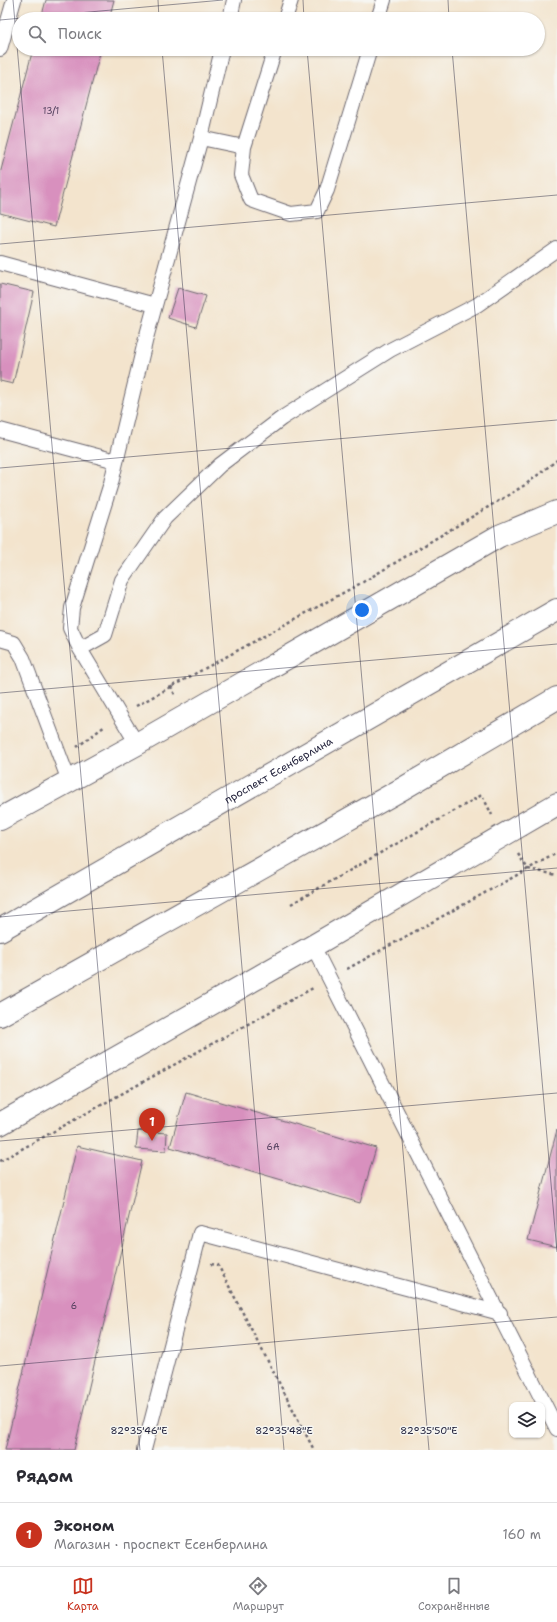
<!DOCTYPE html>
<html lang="ru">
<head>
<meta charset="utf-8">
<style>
	body { margin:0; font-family:"Shantell Sans",sans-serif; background:#f7f7f7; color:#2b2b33 }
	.controls { position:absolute; right:12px; bottom:12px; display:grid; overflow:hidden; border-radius:8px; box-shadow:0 1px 3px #0004 }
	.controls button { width:36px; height:36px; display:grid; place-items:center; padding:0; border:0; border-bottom:1px solid #e1e1e2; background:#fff; color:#2b2b33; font:20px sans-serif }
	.you { position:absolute; left:362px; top:610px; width:14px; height:14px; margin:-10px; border:3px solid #fff; border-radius:50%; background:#1a73e8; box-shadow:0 0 0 6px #1a73e833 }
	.badge { display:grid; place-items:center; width:26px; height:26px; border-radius:50%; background:#c8321e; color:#fff; font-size:13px; font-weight:700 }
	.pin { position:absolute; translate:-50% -33px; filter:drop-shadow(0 1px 2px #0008) }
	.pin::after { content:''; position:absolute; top:21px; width:14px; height:12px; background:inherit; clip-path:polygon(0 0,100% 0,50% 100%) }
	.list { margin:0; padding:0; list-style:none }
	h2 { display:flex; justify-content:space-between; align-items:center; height:52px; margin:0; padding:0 16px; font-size:17px }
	h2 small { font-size:13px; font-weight:400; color:#7c7c81 }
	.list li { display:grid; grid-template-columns:26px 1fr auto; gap:12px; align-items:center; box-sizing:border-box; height:64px; padding:0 16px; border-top:1px solid #e1e1e2 }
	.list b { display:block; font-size:15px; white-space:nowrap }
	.list p { margin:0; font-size:13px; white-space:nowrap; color:#7c7c81 }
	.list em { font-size:13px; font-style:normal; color:#7c7c81 }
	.icon { flex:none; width:22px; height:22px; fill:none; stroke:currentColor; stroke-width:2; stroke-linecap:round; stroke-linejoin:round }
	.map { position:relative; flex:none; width:557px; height:1450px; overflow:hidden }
	.search { position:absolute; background:#fff; box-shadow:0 1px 3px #0004; left:12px; right:12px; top:12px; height:44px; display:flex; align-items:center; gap:10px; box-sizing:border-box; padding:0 14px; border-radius:22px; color:#7c7c81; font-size:15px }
	.sheet { height:116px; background:#fff }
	nav { display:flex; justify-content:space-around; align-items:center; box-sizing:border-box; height:56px; border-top:1px solid #e1e1e2; background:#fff; font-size:11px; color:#7c7c81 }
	nav a { display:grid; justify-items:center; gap:2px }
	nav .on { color:#c8321e }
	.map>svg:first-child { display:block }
</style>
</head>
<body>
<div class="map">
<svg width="557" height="1450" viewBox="0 0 557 1450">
	<rect width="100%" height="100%" fill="#f6f6f2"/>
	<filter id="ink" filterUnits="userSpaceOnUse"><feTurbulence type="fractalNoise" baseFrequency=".025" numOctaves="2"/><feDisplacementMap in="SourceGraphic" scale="8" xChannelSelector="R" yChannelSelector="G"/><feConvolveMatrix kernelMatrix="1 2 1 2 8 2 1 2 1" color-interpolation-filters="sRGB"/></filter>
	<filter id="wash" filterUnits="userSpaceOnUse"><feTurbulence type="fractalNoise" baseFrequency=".012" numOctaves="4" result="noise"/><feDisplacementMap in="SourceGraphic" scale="16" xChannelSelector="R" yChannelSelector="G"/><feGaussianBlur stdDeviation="0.9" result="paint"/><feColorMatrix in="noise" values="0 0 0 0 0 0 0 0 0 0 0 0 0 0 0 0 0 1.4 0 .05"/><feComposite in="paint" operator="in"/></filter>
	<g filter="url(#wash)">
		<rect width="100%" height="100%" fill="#f3e4cd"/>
		<g id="blocks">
			<path fill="#d890be" d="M 46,0 L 114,0 L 109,19 L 41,19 Z
				M 33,49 L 101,49 L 54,227 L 0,213 L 0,174 Z
				M 0,284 L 34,292 L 13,384 L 0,381 Z
				M 178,288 L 206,296 L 196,327 L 168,318 Z
				M 186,1092 L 376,1148 L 360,1203 L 170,1147 Z
				M 557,1130 L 557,1247 L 528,1240 Z
				M 138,1131 L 167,1133 L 166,1151 L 136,1149 Z
				M 77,1146 L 142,1161 L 74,1450 L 5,1450 Z"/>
		</g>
	</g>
	<g filter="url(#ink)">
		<use href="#blocks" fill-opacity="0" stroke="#6b666e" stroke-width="1"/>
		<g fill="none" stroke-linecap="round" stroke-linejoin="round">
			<g stroke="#6b666e" stroke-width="16">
				<path id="service" d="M 230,19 L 234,0
					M 285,19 L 291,0
					M 378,19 L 384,0
					M 0,49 L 14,0
					M 275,49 L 244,147 L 241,175 L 251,200 L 291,214 L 317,211 L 327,190 L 370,49
					M 201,138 L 244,147
					M 0,263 L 155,305
					M 0,430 L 116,461
					M 0,639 L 14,643 L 23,658 L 69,781
					M 80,649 L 70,628 L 72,608 L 111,483 L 145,342 L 201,138 L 222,49
					M 137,744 L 80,649 L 105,635 L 122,580 L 165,518 L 220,465 L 282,418 L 390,350 L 477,305 L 557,249
					M 313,946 L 557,1429
					M 144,1450 L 200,1233 L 500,1313"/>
			</g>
			<g stroke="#6b666e" stroke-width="24">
				<path id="minor" d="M 0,819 L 137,744 L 499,536 L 557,512
					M 0,1124 L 313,946 L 557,804"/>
			</g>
			<g stroke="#6b666e" stroke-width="24">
				<g id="tertiary">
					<path id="s1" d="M 0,930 L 557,610"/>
					<path d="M 0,1015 L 402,789 L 557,698"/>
				</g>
			</g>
			<path stroke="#6b666e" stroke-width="2.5" stroke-dasharray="3 3" stroke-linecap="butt" d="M 171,686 L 175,695
				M 136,706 L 363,582 L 525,485 L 557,460
				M 77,747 L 105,726
				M 518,854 L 528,869 L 557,875
				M 291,904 L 482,795 L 492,815
				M 347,969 L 557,853
				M 0,1161 L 313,988
				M 211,1264 L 218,1265 L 314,1450"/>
			<use href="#service" stroke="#fff" stroke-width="14"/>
			<use href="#minor" stroke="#fff" stroke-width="22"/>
			<use href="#tertiary" stroke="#fff" stroke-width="22"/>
		</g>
	</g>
	<path fill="none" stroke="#22223b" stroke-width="1" stroke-opacity="0.45" d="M 13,0 L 140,1450M 158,0 L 159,19M 303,0 L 304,19M 448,0 L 449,19M 0,20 L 223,0M 162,49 L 284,1450M 307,49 L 429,1450M 452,49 L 557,1252M 0,244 L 557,195M 0,468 L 557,420M 0,693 L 557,644M 0,917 L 557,868M 0,1141 L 557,1093M 0,1366 L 557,1317"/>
	<g text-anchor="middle" stroke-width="3" stroke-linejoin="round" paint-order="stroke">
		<g font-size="9" fill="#503e5c">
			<text x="51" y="114">13/1</text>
			<text x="273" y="1150">6А</text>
			<text x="74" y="1309">6</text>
		</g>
		<g font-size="11" fill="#22223b" stroke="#f6f6f2">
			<text dy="4" stroke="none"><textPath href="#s1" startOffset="321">проспект Есенберлина</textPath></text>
		</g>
	</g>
	<g font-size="10" text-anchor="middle" fill="#22223b" stroke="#f6f6f2" stroke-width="3" stroke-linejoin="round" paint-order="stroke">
		<text x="139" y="1434">82°35'46"E</text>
		<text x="284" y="1434">82°35'48"E</text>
		<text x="429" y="1434">82°35'50"E</text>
	</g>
</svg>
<div class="controls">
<button><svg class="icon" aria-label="layers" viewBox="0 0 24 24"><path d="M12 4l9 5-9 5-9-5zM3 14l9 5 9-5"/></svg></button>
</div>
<div class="you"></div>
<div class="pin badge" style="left:152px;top:1141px">1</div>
<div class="search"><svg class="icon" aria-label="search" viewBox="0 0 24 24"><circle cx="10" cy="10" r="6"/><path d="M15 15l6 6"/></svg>Поиск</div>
</div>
<section class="sheet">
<h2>Рядом<small></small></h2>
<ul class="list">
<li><span class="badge">1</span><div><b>Эконом</b><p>Магазин · проспект Есенберлина</p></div><em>160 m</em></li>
</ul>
</section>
<nav>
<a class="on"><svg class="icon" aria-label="map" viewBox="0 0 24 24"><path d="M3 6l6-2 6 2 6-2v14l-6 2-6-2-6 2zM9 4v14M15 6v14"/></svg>Карта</a>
<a><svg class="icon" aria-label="directions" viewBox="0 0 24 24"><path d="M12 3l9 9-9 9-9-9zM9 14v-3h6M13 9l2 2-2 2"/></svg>Маршрут</a>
<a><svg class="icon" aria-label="saved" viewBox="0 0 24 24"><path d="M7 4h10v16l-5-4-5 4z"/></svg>Сохранённые</a>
</nav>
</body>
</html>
